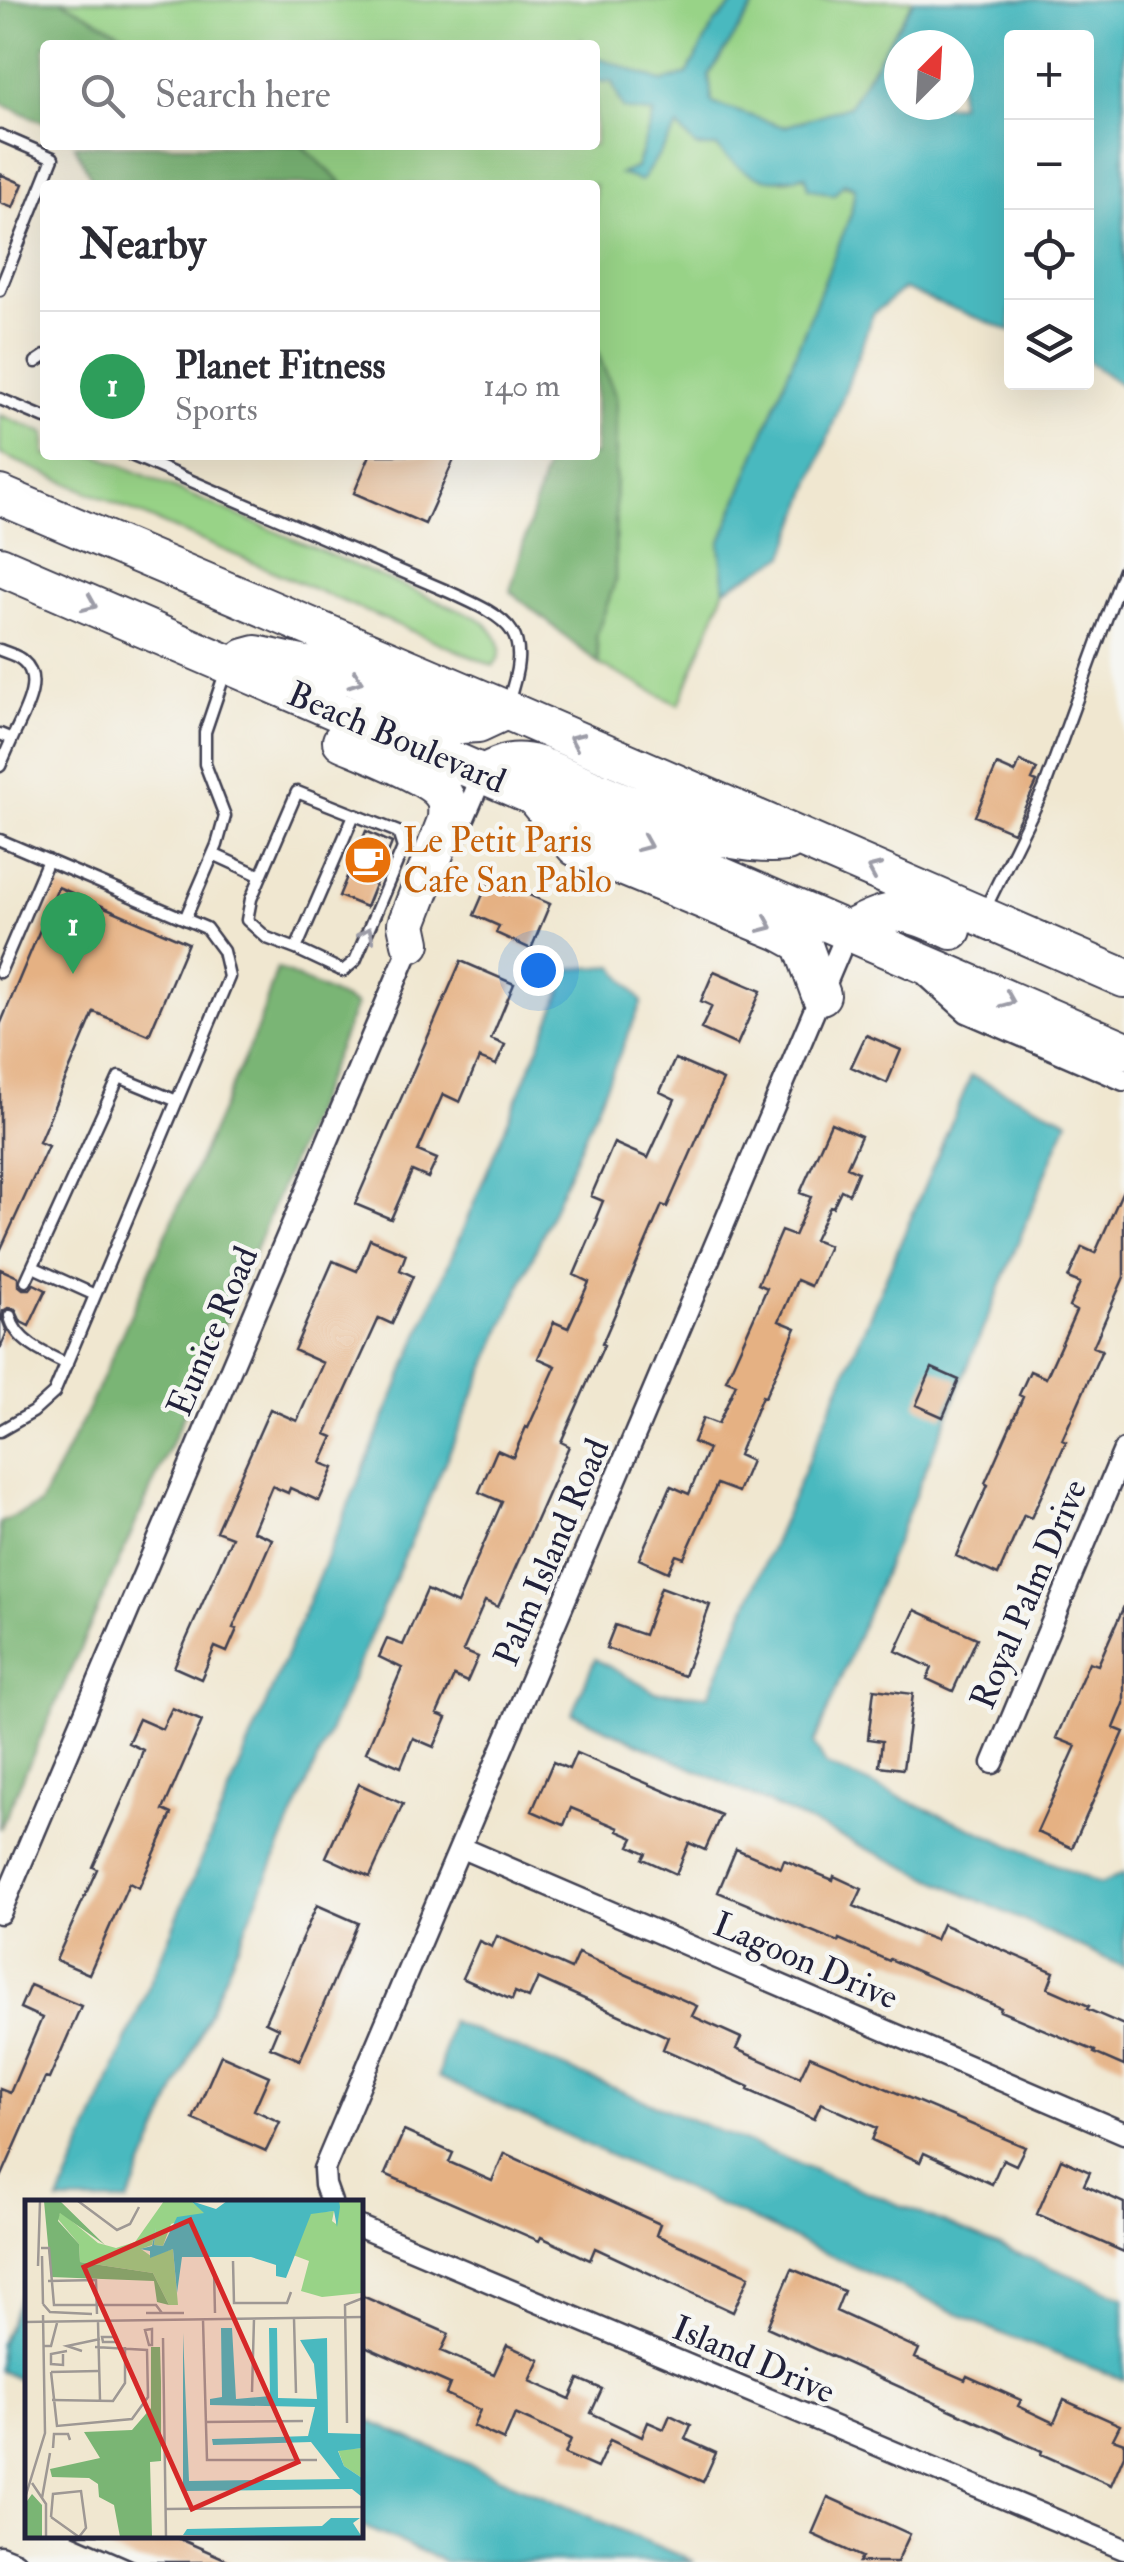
<!DOCTYPE html>
<html lang="en">
<head>
<meta charset="utf-8">
<style>
	body { margin:0; font-family:"IM FELL Double Pica",serif; background:#f2f2f3; color:#2b2b33 }
	.controls { position:absolute; right:30px; top:30px; display:grid; overflow:hidden; border-radius:10px; box-shadow:0 10px 40px #0002 }
	.controls button { width:90px; height:90px; display:grid; place-items:center; padding:0; border:0; border-bottom:2px solid #e1e1e2; background:#fff; color:#2b2b33; font:50px sans-serif }
	.compass { position:absolute; left:884px; top:30px; width:90px; height:90px; border-radius:50%; background:#fff; box-shadow:0 10px 40px #0002; rotate:24deg }
	.you { position:absolute; left:538px; top:970px; width:35px; height:35px; margin:-25px; border:8px solid #fff; border-radius:50%; background:#1a73e8; box-shadow:0 0 0 15px #1a73e833 }
	.badge { display:grid; place-items:center; width:65px; height:65px; border-radius:50%; background:#d1495b; color:#fff; font-size:32px; font-weight:700 }
	.pin { position:absolute; translate:-50% -82px; filter:drop-shadow(0 2px 5px #0008) }
	.pin::after { content:''; position:absolute; top:52px; width:35px; height:30px; background:inherit; clip-path:polygon(0 0,100% 0,50% 100%) }
	.list { margin:0; padding:0; list-style:none }
	h2 { display:flex; justify-content:space-between; align-items:center; height:130px; margin:0; padding:0 40px; font-size:42px }
	h2 small { font-size:32px; font-weight:400; color:#7c7c81 }
	.list li { display:grid; grid-template-columns:65px 1fr auto; gap:30px; align-items:center; box-sizing:border-box; height:150px; padding:0 40px; border-top:2px solid #e1e1e2 }
	.list b { display:block; font-size:38px; white-space:nowrap }
	.list p { margin:0; font-size:32px; white-space:nowrap; color:#7c7c81 }
	.list em { font-size:32px; font-style:normal; color:#7c7c81 }
	.icon { flex:none; width:55px; height:55px; fill:none; stroke:currentColor; stroke-width:2; stroke-linecap:round; stroke-linejoin:round }
	.map { position:relative; flex:none; width:1124px; height:2562px; overflow:hidden }
	.search { position:absolute; background:#fff; box-shadow:0 10px 40px #0002; left:40px; top:40px; width:560px; height:110px; display:flex; align-items:center; gap:25px; box-sizing:border-box; padding:0 35px; border-radius:10px; color:#7c7c81; font-size:38px }
	.panel { position:absolute; background:#fff; box-shadow:0 10px 40px #0002; left:40px; top:180px; width:560px; height:280px; border-radius:10px }
	.map>svg:first-child { display:block }
</style>
</head>
<body>
<div class="map">
<svg width="1124" height="2562" viewBox="0 0 1124 2562">
	<rect width="100%" height="100%" fill="#f6f6f2"/>
	<filter id="ink" filterUnits="userSpaceOnUse"><feTurbulence type="fractalNoise" baseFrequency=".01" numOctaves="2"/><feDisplacementMap in="SourceGraphic" scale="20" xChannelSelector="R" yChannelSelector="G"/><feConvolveMatrix kernelMatrix="1 2 1 2 8 2 1 2 1" color-interpolation-filters="sRGB"/></filter>
	<filter id="wash" filterUnits="userSpaceOnUse"><feTurbulence type="fractalNoise" baseFrequency=".0048" numOctaves="4" result="noise"/><feDisplacementMap in="SourceGraphic" scale="40" xChannelSelector="R" yChannelSelector="G"/><feGaussianBlur stdDeviation="2.25" result="paint"/><feColorMatrix in="noise" values="0 0 0 0 0 0 0 0 0 0 0 0 0 0 0 0 0 1.4 0 .05"/><feComposite in="paint" operator="in"/></filter>
	<g filter="url(#wash)">
		<rect width="100%" height="100%" fill="#f0e7d0"/>
		<path fill="#98d387" stroke="#5d7a61" stroke-width="2.5" d="M 61,0 L 738,0 L 715,23 L 687,74 L 663,82 L 596,57 L 595,45 L 586,45 L 581,39 L 575,45 L 143,45 Z
			M 758,0 L 914,0 L 849,106 L 784,127 L 712,104 L 709,75 Z
			M 595,81 L 612,81 L 623,108 L 654,113 L 636,168 L 622,173 L 641,180 L 678,126 L 696,146 L 717,147 L 729,159 L 783,181 L 806,175 L 855,188 L 851,214 L 720,544 L 725,589 L 679,705 L 599,664 L 596,636 L 615,582 L 616,397 L 595,347 L 595,185 L 344,185 L 301,145 L 595,145 Z
			M 0,415 L 45,433 L 45,455 L 97,455 L 480,619 C 495,631 509,648 493,666 L 0,454 Z"/>
		<path fill="#7ab574" stroke="#4e6c58" stroke-width="2.5" d="M 0,0 L 61,0 L 143,45 L 45,45 L 45,123 L 0,103 Z
			M 74,145 L 301,145 L 344,185 L 95,185 Z
			M 595,347 L 616,397 L 615,582 L 596,636 L 599,664 L 510,591 L 549,455 L 595,455 Z
			M 277,968 L 356,1005 L 227,1318 L 0,1829 L 0,1523 L 39,1505 L 89,1408 L 258,1027 Z"/>
		<path fill="#49b9bf" stroke="#366e7d" stroke-width="2.5" fill-rule="evenodd" d="M 738,0 L 758,0 L 709,75 L 712,103 L 784,127 L 849,106 L 914,0 L 1124,0 L 1124,387 L 1087,361 L 1086,38 L 1012,38 L 1011,331 L 903,289 L 873,314 L 785,556 L 725,589 L 720,544 L 851,214 L 855,188 L 844,183 L 834,195 L 808,188 L 805,175 C 765,186 745,177 717,147 L 696,147 L 678,127 L 641,181 L 620,174 L 636,168 L 654,114 L 623,109 L 612,82 L 595,81 L 595,56 L 663,82 L 687,74 L 715,23 ZM 959,45 L 959,105 L 899,105 L 899,45 Z
			M 614,966 L 642,1002 L 128,2202 L 59,2202 L 571,969 Z
			M 971,1076 L 1068,1120 L 814,1744 L 826,1765 L 1100,1884 L 1124,1873 L 1124,1967 L 572,1713 L 595,1659 L 655,1692 L 709,1695 Z
			M 450,2021 L 1124,2297 L 1124,2380 L 998,2332 L 438,2077 Z
			M 27,2278 L 27,2383 L 0,2371 L 0,2344 Z
			M 360,2417 L 694,2562 L 446,2562 L 360,2525 Z"/>
		<g id="blocks">
			<path fill="#e5b183" d="M 0,174 L 23,184 L 13,208 L 0,203 Z
				M 370,455 L 456,455 L 425,524 L 354,493 Z
				M 1020,761 L 1037,769 L 1032,780 L 1037,782 L 1013,832 L 975,816 L 997,765 L 1015,773 Z
				M 366,831 L 392,843 L 366,907 L 339,896 Z
				M 490,878 L 550,904 L 531,949 L 496,933 L 499,926 L 474,915 Z
				M 58,887 L 188,943 L 149,1035 L 94,1012 L 39,1142 L 48,1146 L 0,1251 L 0,1025 Z
				M 461,961 L 514,984 L 491,1039 L 505,1045 L 496,1065 L 479,1058 L 460,1102 L 443,1094 L 418,1151 L 437,1159 L 428,1178 L 412,1171 L 391,1219 L 355,1204 Z
				M 714,971 L 761,991 L 737,1045 L 701,1029 L 712,1006 L 701,1001 Z
				M 866,1035 L 901,1050 L 887,1083 L 851,1067 Z
				M 675,1059 L 723,1080 L 667,1207 L 662,1205 L 602,1344 L 604,1345 L 561,1442 L 569,1446 L 498,1607 L 485,1601 L 463,1651 L 478,1657 L 467,1682 L 454,1676 L 437,1714 L 447,1718 L 434,1747 L 413,1738 L 401,1767 L 366,1752 L 402,1668 L 379,1657 L 387,1639 L 403,1645 L 427,1590 L 457,1604 L 502,1502 L 479,1492 L 497,1450 L 513,1457 L 526,1427 L 528,1428 L 556,1366 L 538,1358 L 554,1322 L 568,1328 L 589,1282 L 574,1275 L 598,1219 L 596,1218 L 603,1201 L 591,1196 L 614,1143 L 648,1158 L 675,1099 L 660,1092 Z
				M 831,1123 L 861,1136 L 847,1167 L 858,1172 L 849,1194 L 841,1190 L 833,1207 L 830,1206 L 814,1240 L 829,1246 L 811,1286 L 797,1280 L 779,1321 L 796,1328 L 765,1397 L 762,1396 L 738,1455 L 751,1461 L 738,1492 L 717,1484 L 684,1558 L 676,1555 L 668,1572 L 639,1559 L 671,1486 L 689,1494 L 708,1449 L 693,1442 L 703,1418 L 718,1424 L 736,1384 L 726,1380 L 767,1288 L 758,1284 L 781,1231 L 794,1236 L 811,1197 L 800,1193 Z
				M 1124,1188 L 1124,1277 L 1093,1347 L 1102,1350 L 1062,1440 L 1066,1442 L 1031,1518 L 1024,1515 L 998,1575 L 956,1556 L 988,1485 L 985,1483 L 1023,1397 L 1019,1395 L 1030,1371 L 1046,1378 L 1076,1311 L 1069,1307 L 1080,1283 L 1068,1278 L 1082,1247 L 1095,1253 Z
				M 370,1239 L 406,1254 L 400,1270 L 413,1276 L 392,1324 L 379,1318 L 326,1434 L 333,1437 L 321,1463 L 334,1468 L 319,1501 L 290,1488 L 288,1493 L 272,1486 L 253,1531 L 272,1539 L 233,1628 L 237,1629 L 227,1652 L 215,1647 L 201,1679 L 174,1667 L 232,1537 L 216,1531 L 270,1409 L 297,1421 L 323,1363 L 294,1350 L 333,1261 L 357,1271 Z
				M 0,1269 L 18,1277 L 18,1285 L 23,1289 L 30,1289 L 34,1284 L 46,1290 L 29,1326 L 21,1322 L 15,1309 L 8,1308 L 3,1311 L 2,1319 L 7,1332 L 0,1349 Z
				M 932,1368 L 959,1380 L 943,1417 L 916,1405 Z
				M 661,1587 L 710,1605 L 684,1676 L 606,1648 L 615,1625 L 644,1635 Z
				M 1124,1606 L 1124,1704 L 1114,1728 L 1124,1732 L 1072,1848 L 1037,1832 L 1076,1746 L 1056,1738 L 1089,1662 L 1098,1665 Z
				M 915,1610 L 977,1638 L 953,1691 L 927,1679 L 932,1668 L 896,1651 Z
				M 874,1689 L 913,1694 L 903,1769 L 879,1766 L 882,1741 L 868,1739 Z
				M 172,1708 L 202,1721 L 163,1810 L 172,1814 L 139,1888 L 129,1883 L 89,1974 L 56,1960 L 97,1869 L 93,1867 L 138,1765 L 143,1750 L 128,1743 L 139,1719 L 162,1729 Z
				M 576,1753 L 721,1815 L 705,1850 L 689,1843 L 676,1874 L 643,1859 L 646,1853 L 630,1846 L 634,1838 L 618,1831 L 619,1828 L 571,1808 L 564,1825 L 532,1811 L 553,1762 L 569,1769 Z
				M 359,1784 L 403,1804 L 370,1877 L 326,1857 Z
				M 736,1849 L 781,1868 L 784,1860 L 833,1880 L 834,1876 L 862,1889 L 854,1906 L 919,1934 L 935,1940 L 942,1924 L 1054,1972 L 1048,1988 L 1089,2006 L 1087,2009 L 1124,2025 L 1124,2066 L 1094,2053 L 1095,2051 L 1000,2011 L 1001,2008 L 890,1959 L 889,1961 L 839,1939 L 838,1942 L 718,1892 Z
				M 317,1905 L 358,1923 L 300,2060 L 270,2047 L 278,2028 L 265,2022 Z
				M 497,1936 L 571,1969 L 578,1953 L 697,2006 L 692,2016 L 741,2038 L 736,2049 L 800,2077 L 810,2056 L 1025,2147 L 1016,2165 L 1003,2159 L 992,2184 L 924,2153 L 920,2162 L 872,2140 L 877,2128 L 821,2103 L 814,2119 L 748,2090 L 749,2087 L 663,2049 L 668,2037 L 538,1978 L 529,1998 L 515,1992 L 512,2000 L 462,1978 L 479,1941 L 492,1947 Z
				M 30,1985 L 81,2006 L 49,2079 L 45,2078 L 0,2180 L 0,2089 L 10,2093 L 42,2018 L 20,2008 Z
				M 221,2055 L 269,2076 L 254,2110 L 280,2122 L 266,2151 L 193,2119 Z
				M 404,2131 L 453,2153 L 449,2162 L 492,2181 L 504,2153 L 660,2224 L 656,2235 L 749,2276 L 733,2312 L 595,2248 L 590,2260 L 541,2237 L 539,2241 L 385,2174 Z
				M 1061,2159 L 1090,2172 L 1084,2185 L 1124,2203 L 1124,2252 L 1037,2214 Z
				M 792,2269 L 844,2291 L 836,2311 L 919,2349 L 915,2358 L 965,2380 L 967,2376 L 1021,2400 L 1018,2406 L 1054,2423 L 1064,2400 L 1120,2425 L 1113,2439 L 1124,2443 L 1124,2455 L 1111,2485 L 1041,2454 L 1042,2451 L 767,2327 Z
				M 360,2295 L 449,2334 L 441,2351 L 494,2374 L 507,2345 L 540,2360 L 530,2381 L 570,2399 L 579,2379 L 602,2389 L 591,2413 L 642,2437 L 648,2422 L 664,2429 L 670,2415 L 691,2425 L 685,2439 L 716,2453 L 703,2482 L 610,2440 L 597,2468 L 565,2454 L 571,2439 L 515,2414 L 504,2440 L 473,2426 L 480,2410 L 446,2394 L 450,2384 L 360,2344 Z
				M 828,2497 L 910,2534 L 897,2562 L 859,2562 L 862,2557 L 812,2534 Z
				M 73,2534 L 182,2534 L 180,2539 L 232,2562 L 137,2562 Z"/>
		</g>
	</g>
	<g filter="url(#ink)">
		<use href="#blocks" fill-opacity="0" stroke="#414051" stroke-width="2.5"/>
		<g fill="none" stroke-linecap="round" stroke-linejoin="round">
			<g stroke="#414051" stroke-width="15">
				<path id="lane" d="M 0,135 L 53,158 L 0,290
					M 36,362 L 45,356
					M 0,399 L 45,418
					M 131,455 L 447,591 C 514,621 533,631 507,705
					M 0,650 C 7,653 17,655 23,661 C 46,680 21,718 12,739
					M 0,734 L 12,739 L 0,766
					M 0,840 L 206,928 L 223,951 L 229,977 L 54,1393 L 33,1412 L 0,1431
					M 213,854 L 261,876
					M 984,911 L 1044,789 L 1124,570
					M 185,919 L 217,845 L 225,816 L 205,764 L 205,732 L 226,670
					M 296,949 L 343,971 L 355,961 L 403,848 L 398,832 L 297,792 L 251,899 L 247,920 L 267,938 L 296,949 L 354,815
					M 0,972 L 48,860
					M 33,1267 L 95,1295
					M 26,1281 L 119,1077 L 177,1101
					M 10,1316 C 15,1341 45,1354 67,1364"/>
			</g>
			<g stroke="#414051" stroke-width="25">
				<path id="street" d="M 457,834 L 483,774
					M 927,976 L 967,1012 L 1124,1080
					M 993,1763 L 1124,1450
					M 462,1848 L 1124,2133
					M 0,1913 L 415,935
					M 331,2202 L 325,2185 L 324,2169 L 848,931
					M 360,2227 L 1124,2549
					M 0,2556 L 15,2562"/>
			</g>
			<g stroke="#414051" stroke-width="42">
				<path id="highway" d="M 0,495 L 506,710 L 1124,978
					M 0,566 L 1124,1050
					M 245,658 L 256,655 L 352,676 L 461,724 L 478,723 L 506,710
					M 342,741 C 365,751 434,777 444,796 C 449,804 447,811 447,820 L 407,924 L 411,943
					M 483,774 C 505,763 514,759 539,766 C 605,793 717,852 787,842
					M 538,801 L 576,847 L 780,931 L 802,943 L 821,995
					M 848,931 C 895,905 904,909 952,930"/>
			</g>
			<use href="#lane" stroke="#fff" stroke-width="10"/>
			<use href="#street" stroke="#fff" stroke-width="20"/>
			<use href="#highway" stroke="#fff" stroke-width="38"/>
		</g>
		<defs><path id="oneway-chevron" d="M-2-3.5L2.5 0L-2 3.5" fill="none" stroke-width="1.6" stroke-linecap="round" stroke-linejoin="round" transform="scale(2.5)"/></defs>
		<g stroke="#9c9ca7">
			<use href="#oneway-chevron" transform="translate(90 604) rotate(23)"/>
			<use href="#oneway-chevron" transform="translate(356 680) rotate(20)"/>
			<use href="#oneway-chevron" transform="translate(576 740) rotate(-156)"/>
			<use href="#oneway-chevron" transform="translate(645 844) rotate(23)"/>
			<use href="#oneway-chevron" transform="translate(874 870) rotate(-156)"/>
			<use href="#oneway-chevron" transform="translate(766 925) rotate(23)"/>
			<use href="#oneway-chevron" transform="translate(367 934) rotate(-67)"/>
			<use href="#oneway-chevron" transform="translate(1008 1000) rotate(23)"/>
		</g>
	</g>
	<defs>
		<g id="cafe-disc" transform="scale(2.5)"><circle r="9.5" fill="#e8710a" stroke="#f6f6f2"/><path d="M-5.5-4.5H6V0H3Q3 3.5 0 3.5H-2.5Q-5.5 3.5-5.5 0ZM3-3.2v2h1.7v-2ZM-6 4.5H4V6H-6Z" fill="#fff"/></g>
	</defs>
	<g fill-rule="evenodd">
		<use href="#cafe-disc" x="368" y="860"/>
	</g>
	<g text-anchor="middle" stroke-width="9" stroke-linejoin="round" paint-order="stroke">
		<g font-size="35" fill="#22223b" stroke="#f6f6f2">
			<text transform="translate(397 737) rotate(23)" y="12">Beach Boulevard</text>
			<text transform="translate(212 1331) rotate(-67)" y="12">Eunice Road</text>
			<text transform="translate(551 1552) rotate(-67)" y="12">Palm Island Road</text>
			<text transform="translate(1028 1594) rotate(-67)" y="12">Royal Palm Drive</text>
			<text transform="translate(806 1960) rotate(23)" y="12">Lagoon Drive</text>
			<text transform="translate(754 2359) rotate(23)" y="12">Island Drive</text>
		</g>
		<g font-size="35" fill="#c56008" stroke="#f6f6f2" text-anchor="start">
			<text x="403" y="852">Le Petit Paris<tspan x="403" dy="40">Cafe San Pablo</tspan></text>
		</g>
	</g>
	<g transform="translate(25 2200)">
		<rect width="338" height="338" fill="#f0e7d0"/>
		<path d="M 139,1 L 166,1 L 180,13 L 146,24 L 138,46 L 129,45 L 131,28 L 127,45 L 116,49 L 126,56 L 148,49 L 153,105 L 144,105 L 128,73 L 55,62 L 54,44 L 32,18 L 36,12 L 73,43 L 91,48 L 110,42 ZM 314,1 L 337,1 L 337,93 L 297,97 L 276,91 L 284,61 L 268,55 L 276,33 L 286,13 L 309,11 L 307,21 L 311,24 ZM 337,248 L 337,278 L 319,266 L 313,250 Z" fill="#98d387"/>
		<path d="M 19,1 L 35,1 L 80,45 L 35,13 L 33,21 L 54,44 L 55,62 L 128,73 L 144,105 L 132,102 L 129,81 L 26,77 ZM 126,147 L 135,147 L 136,182 L 136,261 L 125,262 L 127,337 L 95,337 L 89,305 L 74,297 L 73,284 L 64,278 L 27,277 L 25,269 L 75,258 L 59,232 L 107,230 L 126,208 ZM 7,294 L 17,305 L 17,337 L 0,337 L 0,304 Z" fill="#7ab574"/>
		<path d="M 166,1 L 191,9 L 202,1 L 314,1 L 315,7 L 312,27 L 309,11 L 286,14 L 261,78 L 251,76 L 251,65 L 226,57 L 157,57 L 152,93 L 148,49 L 125,58 L 125,51 L 115,49 L 127,46 L 131,28 L 129,45 L 138,46 L 152,17 L 179,13 ZM 196,128 L 207,128 L 211,199 L 245,196 L 244,128 L 252,128 L 253,198 L 292,199 L 289,164 L 275,140 L 302,138 L 303,233 L 337,234 L 337,248 L 313,251 L 319,266 L 337,278 L 337,297 L 327,289 L 158,291 L 158,133 L 164,281 L 315,279 L 286,242 L 188,245 L 187,239 L 283,236 L 290,207 L 185,205 L 185,199 L 197,197 ZM 306,318 L 335,318 L 328,323 L 337,337 L 158,335 L 162,329 L 297,326 Z" fill="#49b9bf"/>
		<path fill="none" stroke="#9e9894" stroke-width="2.5" d="M 53,1 L 92,30 L 105,24 L 114,7M 16,48 L 24,48 L 29,105 L 131,105 L 137,113M 17,56 L 18,104M 208,61 L 209,103 L 262,103 L 266,92M 13,66 L 15,1M 189,71 L 190,113M 23,81 L 71,80 L 72,114M 18,104 L 25,112 L 67,114M 121,113 L 159,113M 269,119 L 271,193M 178,120 L 182,260 L 292,260M 0,122 L 338,117M 73,122 L 75,200M 127,129 L 127,145 L 124,145 L 120,130 ZM 77,137 L 91,137 L 91,142 L 78,142 ZM 138,138 L 141,337M 19,146 L 26,146 L 32,123M 57,151 L 42,146 L 75,139M 38,154 L 38,165 L 26,164 L 26,154 L 42,151M 26,172 L 32,226 L 107,219 L 123,197 L 122,150 L 70,147M 26,172 L 73,171M 227,192 L 229,119M 27,200 L 88,201 L 100,183 L 100,147M 180,222 L 278,221M 322,223 L 320,105 L 338,98M 28,248 L 29,234 L 43,234 L 45,240M 7,283 L 21,304 L 21,337M 0,298 L 20,233 L 18,115M 17,298 L 25,253M 141,309 L 338,307M 26,317 L 28,294 L 56,291 L 61,328 L 54,337M 26,317 L 54,337"/>
		<path fill="#d62828" fill-opacity="0.15" stroke="#d62828" stroke-width="5" d="M 165,20 L 273,262 L 167,309 L 59,67 Z"/>
		<rect width="338" height="338" fill="none" stroke="#22223b" stroke-width="5"/>
	</g>
</svg>
<div class="controls">
<button>+</button>
<button>−</button>
<button><svg class="icon" aria-label="locate" viewBox="0 0 24 24"><circle cx="12" cy="12" r="6"/><path d="M12 2v4M12 18v4M2 12h4M18 12h4"/></svg></button>
<button><svg class="icon" aria-label="layers" viewBox="0 0 24 24"><path d="M12 4l9 5-9 5-9-5zM3 14l9 5 9-5"/></svg></button>
</div>
<svg class="compass" viewBox="-18 -18 36 36"><path d="M0-13l5 13h-10z" fill="#e53935"/><path d="M0 13l5-13h-10z" fill="#7c7c81"/></svg>
<div class="you"></div>
<div class="pin badge" style="left:73px;top:974px;background:#2e9e5b">1</div>
<div class="search"><svg class="icon" aria-label="search" viewBox="0 0 24 24"><circle cx="10" cy="10" r="6"/><path d="M15 15l6 6"/></svg>Search here</div>
<section class="panel">
<h2>Nearby<small></small></h2>
<ul class="list">
<li><span class="badge" style="background:#2e9e5b">1</span><div><b>Planet Fitness</b><p>Sports</p></div><em>140 m</em></li>
</ul>
</section>
</div>
</body>
</html>
